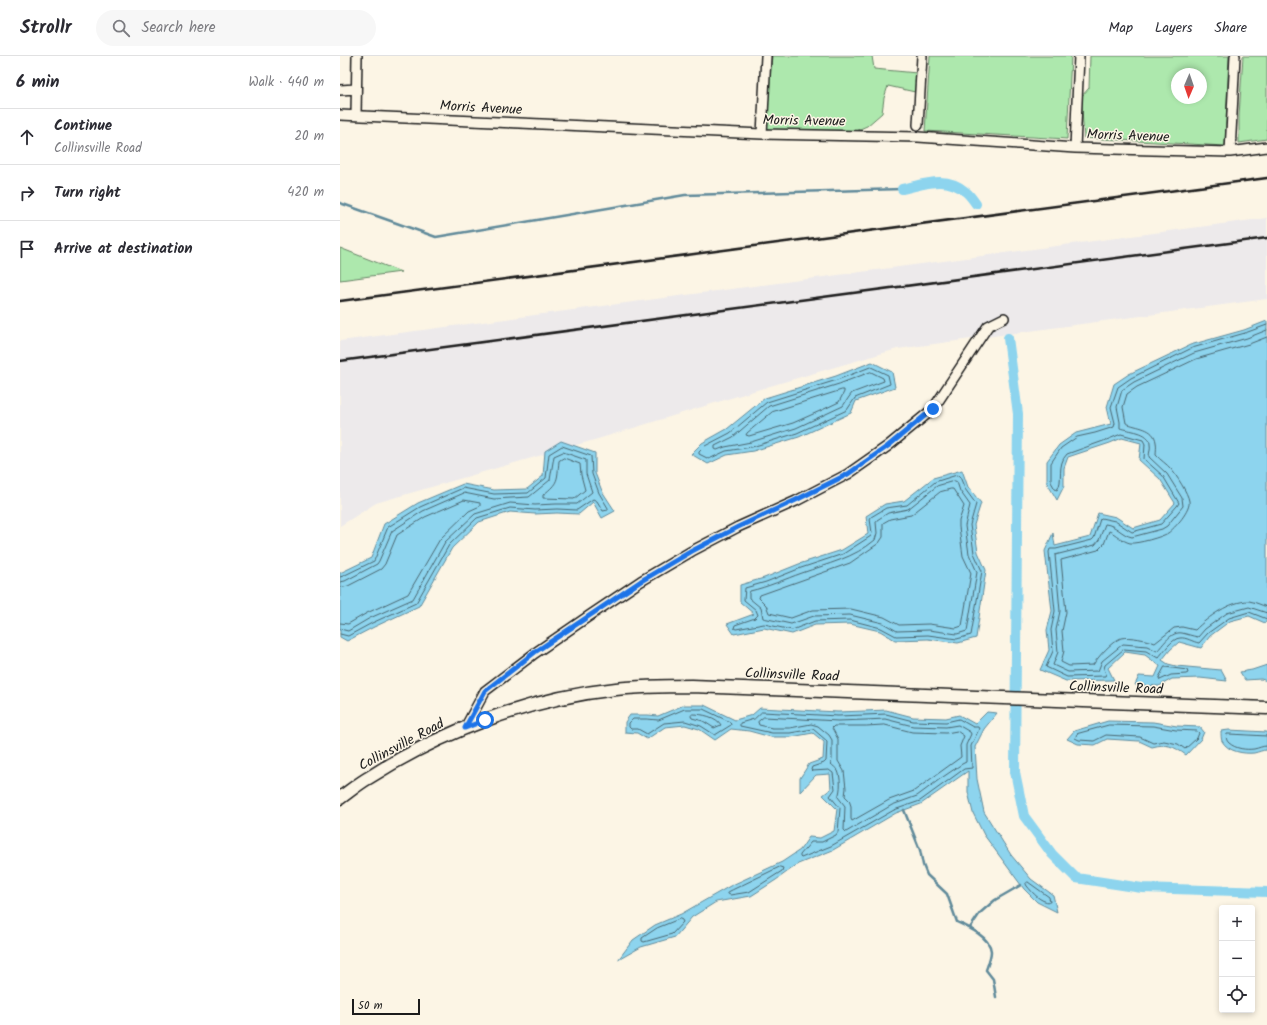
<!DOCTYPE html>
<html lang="en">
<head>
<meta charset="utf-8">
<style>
	body { margin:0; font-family:Kalam,sans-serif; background:#f7f7f7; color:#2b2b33 }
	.controls { position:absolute; right:12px; bottom:12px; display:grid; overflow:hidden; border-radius:4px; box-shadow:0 2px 6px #0003 }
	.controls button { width:36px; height:36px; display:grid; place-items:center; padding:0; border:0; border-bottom:1px solid #e1e1e2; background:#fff; color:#2b2b33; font:20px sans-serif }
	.compass { position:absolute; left:831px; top:12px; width:36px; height:36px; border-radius:50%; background:#fff; box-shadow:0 2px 6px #0003; rotate:182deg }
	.scale { position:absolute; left:12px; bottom:10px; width:68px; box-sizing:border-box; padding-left:4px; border:2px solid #1c1c1c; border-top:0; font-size:11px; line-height:14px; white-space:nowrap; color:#1c1c1c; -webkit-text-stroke:3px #fcf5e5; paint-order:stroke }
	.stop { position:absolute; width:12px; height:12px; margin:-9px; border:3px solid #1a73e8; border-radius:50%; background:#fff }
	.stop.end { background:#1a73e8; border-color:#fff; box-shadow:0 1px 4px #0008 }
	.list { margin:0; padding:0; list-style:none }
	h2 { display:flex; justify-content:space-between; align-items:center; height:52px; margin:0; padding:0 16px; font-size:17px }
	h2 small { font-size:13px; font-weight:400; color:#7c7c81 }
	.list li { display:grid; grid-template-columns:26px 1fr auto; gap:12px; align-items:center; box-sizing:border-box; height:56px; padding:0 16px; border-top:1px solid #e1e1e2 }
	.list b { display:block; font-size:15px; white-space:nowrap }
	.list p { margin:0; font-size:13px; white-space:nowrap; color:#7c7c81 }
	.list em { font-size:13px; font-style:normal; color:#7c7c81 }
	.icon { flex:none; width:22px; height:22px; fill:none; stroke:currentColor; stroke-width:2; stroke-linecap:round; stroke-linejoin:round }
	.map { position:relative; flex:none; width:927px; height:969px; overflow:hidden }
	header { display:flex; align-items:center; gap:24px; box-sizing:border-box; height:56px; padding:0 20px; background:#fff; border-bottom:1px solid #e1e1e2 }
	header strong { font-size:19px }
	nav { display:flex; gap:22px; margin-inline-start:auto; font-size:14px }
	.search { width:280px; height:36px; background:#f7f7f7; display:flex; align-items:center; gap:10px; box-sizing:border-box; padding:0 14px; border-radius:22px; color:#7c7c81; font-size:15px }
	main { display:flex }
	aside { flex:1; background:#fff }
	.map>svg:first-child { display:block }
</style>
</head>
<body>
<header>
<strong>Strollr</strong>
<div class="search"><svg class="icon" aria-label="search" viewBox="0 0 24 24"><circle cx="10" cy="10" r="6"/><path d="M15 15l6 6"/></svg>Search here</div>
<nav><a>Map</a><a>Layers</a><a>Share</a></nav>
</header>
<main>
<aside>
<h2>6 min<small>Walk · 440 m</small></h2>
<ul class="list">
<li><svg class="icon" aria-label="ahead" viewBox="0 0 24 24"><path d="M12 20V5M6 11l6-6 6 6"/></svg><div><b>Continue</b><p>Collinsville Road</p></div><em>20 m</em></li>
<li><svg class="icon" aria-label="right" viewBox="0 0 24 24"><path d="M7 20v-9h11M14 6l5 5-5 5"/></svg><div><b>Turn right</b></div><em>420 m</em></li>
<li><svg class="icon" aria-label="arrive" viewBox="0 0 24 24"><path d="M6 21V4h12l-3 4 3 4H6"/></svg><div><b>Arrive at destination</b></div></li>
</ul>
</aside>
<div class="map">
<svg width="927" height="969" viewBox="0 0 927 969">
	<rect width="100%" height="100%" fill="#fcf5e5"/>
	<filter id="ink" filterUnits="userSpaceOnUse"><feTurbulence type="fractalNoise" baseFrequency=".025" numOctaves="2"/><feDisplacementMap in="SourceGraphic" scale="8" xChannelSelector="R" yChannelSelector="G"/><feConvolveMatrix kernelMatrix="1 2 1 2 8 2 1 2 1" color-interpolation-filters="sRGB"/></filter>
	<g filter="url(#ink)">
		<path fill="#edeaeb" d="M 927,162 L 927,243 L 557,293 L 430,330 L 261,382 L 36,447 L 0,470 L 0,285 Z"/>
		<path fill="#ade8ad" stroke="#648264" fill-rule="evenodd" d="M 432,0 L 532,0 L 534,13 L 577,17 L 575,36 L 548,30 L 544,42 L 542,57 L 527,70 L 508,78 L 425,78 Z
			M 590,0 L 731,0 L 727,83 L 585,75 Z
			M 750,0 L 889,0 L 885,90 L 744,82 L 741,41 L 749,32 ZM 837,18 L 861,18 L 861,42 L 837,42 Z
			M 903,0 L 927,0 L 927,83 L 899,87 L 899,60 Z
			M 0,192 L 61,216 L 0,224 Z"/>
		<path fill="#8dd4ee" stroke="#608a9a" d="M 927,265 L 927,564 L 925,567 L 909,560 L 890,565 L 870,580 L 861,592 L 839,586 L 830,594 L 822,604 L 828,608 L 836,610 L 881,614 L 887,625 L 860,622 L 832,623 L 819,630 L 795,629 L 799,620 L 815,621 L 820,610 L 805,599 L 785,596 L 768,612 L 774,624 L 726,625 L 700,614 L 709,594 L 707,574 L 712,555 L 705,495 L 713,477 L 715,490 L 750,481 L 758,457 L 776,461 L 793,472 L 820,464 L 835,447 L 820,423 L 799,404 L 801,387 L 782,382 L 770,387 L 728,401 L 724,412 L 724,430 L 717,444 L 707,427 L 707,405 L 719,389 L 736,377 L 771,368 L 767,351 L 774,328 L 789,318 L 850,289 L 904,274 Z
			M 532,306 L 552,316 L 555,331 L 516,345 L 511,357 L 459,381 L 413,395 L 387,399 L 368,408 L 351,398 L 362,387 L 387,373 L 425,342 L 496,320 Z
			M 221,385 L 255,397 L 255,417 L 262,435 L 275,455 L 262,462 L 253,446 L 239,458 L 217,457 L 195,458 L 170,456 L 139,466 L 112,492 L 79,550 L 34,571 L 7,585 L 0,581 L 0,517 L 31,502 L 44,468 L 78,447 L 123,428 L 154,434 L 187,433 L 203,420 L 205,395 Z
			M 622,414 L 628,431 L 641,447 L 634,469 L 638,496 L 646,514 L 636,582 L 618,587 L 588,583 L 555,584 L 540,575 L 510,568 L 475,569 L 452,578 L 424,572 L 394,578 L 387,568 L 414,558 L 400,546 L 400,529 L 424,522 L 459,508 L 502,494 L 528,478 L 526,460 L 545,448 L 564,445 L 593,422 Z
			M 927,609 L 927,625 L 921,623 L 905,624 L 900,616 L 912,614 Z
			M 344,649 L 364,649 L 395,664 L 412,659 L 420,652 L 498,656 L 525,655 L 546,654 L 573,661 L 606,662 L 619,659 L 635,668 L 647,656 L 657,657 L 644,673 L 635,691 L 637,723 L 644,756 L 671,799 L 691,823 L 713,839 L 717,856 L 697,846 L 684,833 L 644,779 L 633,757 L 628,736 L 628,715 L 581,748 L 556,757 L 493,794 L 458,808 L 436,824 L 411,840 L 376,846 L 352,861 L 335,881 L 301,891 L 278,904 L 293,884 L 315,869 L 341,858 L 390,830 L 442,806 L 460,794 L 469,781 L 480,782 L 494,775 L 497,753 L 483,739 L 491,733 L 490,718 L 476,719 L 460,736 L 460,722 L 469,708 L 483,703 L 484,686 L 473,677 L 451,681 L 431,681 L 409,675 L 391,673 L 375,684 L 359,673 L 345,669 L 325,671 L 307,683 L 297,677 L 285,676 L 285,666 L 290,659 L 308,659 L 318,660 Z
			M 768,665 L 813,666 L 837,670 L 860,671 L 864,676 L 861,683 L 846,699 C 833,690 827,687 812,691 L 799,685 L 767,683 L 755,689 L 738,688 L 727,683 L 734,675 Z
			M 889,674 L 927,676 L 927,694 C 922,694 919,696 914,697 C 904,698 888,696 882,685 C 881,683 881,678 881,675 Z"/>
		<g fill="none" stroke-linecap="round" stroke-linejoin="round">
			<path stroke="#496670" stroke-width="1" d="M 927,269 L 905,277 L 852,292 L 791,322 L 778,331 L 771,351 L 775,367 L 774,371 L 755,377 L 737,381 L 721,392 L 711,407 L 711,426 L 715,433 L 717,434 C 724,425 716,409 727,398 L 769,383 L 781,378 L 803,384 L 805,388 L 804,403 L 823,420 L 839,447 L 837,450 L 821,468 L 792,476 L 775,465 L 761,462 L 760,463 L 754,482 L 752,484 L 716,493 L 710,493 L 709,496 L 715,555 L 711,574 L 713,595 L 706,611 L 727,621 L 765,620 L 766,618 L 764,613 L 765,609 L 784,593 L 806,595 L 818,602 C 823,597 832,582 840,582 C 846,581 853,586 859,587 L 868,577 L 889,562 L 909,556 L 927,563
				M 927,274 L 907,282 L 854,297 L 794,326 L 782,334 L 777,351 L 780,366 L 780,372 C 788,375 810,375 810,388 C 811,392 809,397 809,401 L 827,418 L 842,442 L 843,450 L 827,470 L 822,473 L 792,481 C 782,479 776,469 765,468 L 759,484 L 755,489 L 715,499 L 720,555 L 716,574 L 718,596 L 713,609 L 728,616 L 758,615 L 762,605 L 783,588 L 807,590 L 817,595 C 823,589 831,575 842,577 C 847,578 852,580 858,581 L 865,573 L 887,557 L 909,551 L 927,557
				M 927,281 L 909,288 L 856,303 L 797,331 L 787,338 L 783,351 L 786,367 C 797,372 814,371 816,386 C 817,390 816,395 816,399 C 820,404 827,408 831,413 C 836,419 848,437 849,445 C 851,454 835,472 828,477 C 822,481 797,488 790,487 C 782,485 776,478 769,475 L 764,488 L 758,494 L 721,504 L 726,556 L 722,575 L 724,595 L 721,606 L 729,610 L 753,609 C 758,601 771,586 781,582 C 789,580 808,584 815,587 L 834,572 L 842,571 L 855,574 C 868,561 890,545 909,545 C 915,546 921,549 927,551
				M 531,311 L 548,319 L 550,328 L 515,342 L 507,354 L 457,377 L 412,391 L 386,395 L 369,403 L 359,398 L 359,396 L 365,390 L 390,377 L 427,346 L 497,324 Z
				M 531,316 L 543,322 L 544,325 L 512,337 L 509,341 L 503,350 L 456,372 L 411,386 L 385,391 L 377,394 L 375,393 L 375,390 L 393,381 L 429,350 L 499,328 Z
				M 502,334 L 504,334 L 504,336 L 499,346 L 480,355 L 453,367 L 409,380 L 406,379 L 407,377 L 432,356 Z
				M 224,402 L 240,408 L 241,419 L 245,434 L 234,443 L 203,442 L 203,439 C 219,426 217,425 219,405 Z
				M 618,419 L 620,421 L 625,433 L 636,448 L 630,469 L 634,497 L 642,515 L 631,579 L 617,583 L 588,579 L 556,580 L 541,572 L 510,564 L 475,565 L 452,574 L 424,568 L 396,573 L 394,572 L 395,569 L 415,562 L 418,559 L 416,554 L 404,544 L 405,532 L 426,526 L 461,512 L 503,498 L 531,480 L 532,477 L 530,463 L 531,461 L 546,452 L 567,449 L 595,426 Z
				M 615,425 L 617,426 L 620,435 L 630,449 L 625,470 L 629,498 L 637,516 L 627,575 L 617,578 L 589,574 L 557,575 L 543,567 L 510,559 L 474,560 L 451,568 L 423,562 L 421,552 L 409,542 L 409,537 L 410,535 C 428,531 445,523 462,517 C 487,508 514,502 535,484 L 537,477 L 536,466 L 537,464 L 548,457 L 568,453 L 597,430 Z
				M 611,433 L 613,433 L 624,450 L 619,465 L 619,471 L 623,500 L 631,517 L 622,570 L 616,572 L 589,568 L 559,569 L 544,561 L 511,553 L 473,554 L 451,562 L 429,557 L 426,549 L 419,542 L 420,539 L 510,507 L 539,487 L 543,481 L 543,467 L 550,463 L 571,459 L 600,436 Z
				M 0,521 L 3,520 L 34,505 L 48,471 L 80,451 L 123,432 L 154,438 L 188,437 L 206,422 L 209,398 L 222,390 L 251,400 L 252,418 L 259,437 L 268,452 L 268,454 L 263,455 L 257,445 L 253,443 L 237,454 L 217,453 L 195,454 L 170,452 L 137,462 L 109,489 L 76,547 L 32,567 L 8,580 L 0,578
				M 0,526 L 5,525 L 37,508 L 39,505 L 52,475 L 83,455 L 124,437 L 154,443 L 189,441 L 210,424 L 214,400 L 223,396 L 246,404 L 246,418 L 252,436 L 237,448 L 216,448 L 195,449 L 170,447 L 135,458 L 105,486 L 73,543 L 30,562 L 8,575 L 0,573
				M 0,532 L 8,530 L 41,513 L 45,508 L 57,479 L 85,461 L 124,444 L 140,447 L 140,450 L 129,455 L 100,483 L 68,538 L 27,557 L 8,568 L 0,567
				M 825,611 L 847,614 L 848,617 L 846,618 L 831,619 L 820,624 L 819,622 Z
				M 345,653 L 363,653 L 390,666 L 391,669 L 375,679 L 361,670 L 345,665 L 324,667 L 307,678 L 298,673 L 291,673 L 289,671 L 289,667 L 293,663 L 307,663 L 318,664 Z
				M 422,656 L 498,660 L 525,659 L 546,658 L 573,665 L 606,666 L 619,663 L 633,671 L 638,671 L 639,673 L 631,690 L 632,712 L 624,713 L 580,745 L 554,754 L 491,790 L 461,802 L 460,801 L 460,799 L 471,786 L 482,786 L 496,779 L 498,776 L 500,752 L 490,740 L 495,733 L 493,717 L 489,714 L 472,715 L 471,714 L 472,711 L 484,707 L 486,705 L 487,685 L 473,673 L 450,677 L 432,677 L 400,670 L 400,667 L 414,663 Z
				M 353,658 C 362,658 377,661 381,669 L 374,672 L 363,665 L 352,662 L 351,660 Z
				M 424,661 L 498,665 L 525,664 L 545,663 L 573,670 L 606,671 L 618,669 L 630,676 L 631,678 L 626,689 L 626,706 L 622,708 L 600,723 L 577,740 L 552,749 L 506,776 L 504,774 L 505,750 L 498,741 C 501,734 501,722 498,715 C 496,712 493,710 491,708 L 492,703 L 492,684 L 489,679 L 478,670 L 471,668 L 450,672 L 432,672 L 419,669 L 418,666 Z
				M 545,669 L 572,676 L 606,677 L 617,675 L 624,680 L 620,690 L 621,701 L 574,735 L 549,744 L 512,765 L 511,763 L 511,750 L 509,744 L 505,740 L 506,732 L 504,715 L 498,705 L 498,683 L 492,672 L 494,670 L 526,670 Z
				M 769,669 L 813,670 L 836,674 L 857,675 L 859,677 L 857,682 L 845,693 L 838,688 L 824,685 L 813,687 L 800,681 L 766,679 L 754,685 L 739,684 L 735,682 L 737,678 Z
				M 927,680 L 889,678 L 887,678 C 886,682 886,684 889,687 C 896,693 906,694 914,693 C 919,692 922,690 927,690
				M 440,811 L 443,812 L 442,815 L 409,836 L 390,839 L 388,838 L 388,836 L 392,834 Z
				M 688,826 L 709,841 L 710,846 C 700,846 693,837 687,830 L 686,828 Z
				M 340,863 L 342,864 L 343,866 L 332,878 L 304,886 L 302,885 L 302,882 L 317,872 Z"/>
			<path stroke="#608a9a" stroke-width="2.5" d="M 0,147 L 96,181 L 345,139 L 562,133
				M 564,754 L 580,794 L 583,809 L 587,819 L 607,838 L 617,866 C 628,871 650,881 651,895 C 651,901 648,908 646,914 L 653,923 L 656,941
				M 630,872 L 640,857 L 655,844 L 681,829"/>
			<path stroke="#8dd4ee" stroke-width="10" d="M 562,133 C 585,128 606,119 626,136 C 630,139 633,144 636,148
				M 668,282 L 678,358 L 675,716 L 684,760 L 712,798 L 736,822 L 802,832 L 927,836"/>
			<g stroke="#1c1c1c" stroke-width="12">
				<path id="minor" d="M 0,34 L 16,33
					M 0,59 L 422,78 L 578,81 L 735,92 L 890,96 L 927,91
					M 16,59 L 17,0
					M 578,69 L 582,0
					M 422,78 L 426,0
					M 735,92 L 739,0
					M 890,96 L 895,0
					M 125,672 L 145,635 L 195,597 L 249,560 L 301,525 L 352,495 L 398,471 L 456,445 L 508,418 L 548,390 L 593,353 L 648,270 L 664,262"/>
			</g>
			<g stroke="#1c1c1c" stroke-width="15">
				<path id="major" d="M 0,742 C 10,735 19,727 30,721 C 102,675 191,642 276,633 C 302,630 327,630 352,630 L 927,652"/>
			</g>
			<use href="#minor" stroke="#fcf5e5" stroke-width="9"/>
			<use href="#major" stroke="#fcf5e5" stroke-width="12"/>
			<path stroke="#1c1c1c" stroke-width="2.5" d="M 0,245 L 927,122
				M 0,305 L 927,182"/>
		</g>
	</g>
	<g fill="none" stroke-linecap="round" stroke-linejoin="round" filter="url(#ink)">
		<path stroke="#1a73e8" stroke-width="5" d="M 145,664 L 125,672 L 145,635 L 195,596 L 249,560 L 301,525 L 352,495 L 398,471 L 456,444 L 508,418 L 548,390 L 593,353"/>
	</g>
	<g text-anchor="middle" stroke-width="3" stroke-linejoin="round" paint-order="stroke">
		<g font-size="14" fill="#1c1c1c" stroke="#fcf5e5">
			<text transform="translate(141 51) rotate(3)" y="5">Morris Avenue</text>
			<text transform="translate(464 64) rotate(1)" y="5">Morris Avenue</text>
			<text transform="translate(788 79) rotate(2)" y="5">Morris Avenue</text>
			<text transform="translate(452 618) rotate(2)" y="5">Collinsville Road</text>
			<text transform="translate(776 631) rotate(2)" y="5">Collinsville Road</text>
			<text transform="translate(61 688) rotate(-28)" y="5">Collinsville Road</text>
		</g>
	</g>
</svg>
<div class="controls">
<button>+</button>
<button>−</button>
<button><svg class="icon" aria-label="locate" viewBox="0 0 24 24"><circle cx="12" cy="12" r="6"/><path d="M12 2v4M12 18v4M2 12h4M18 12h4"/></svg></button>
</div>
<svg class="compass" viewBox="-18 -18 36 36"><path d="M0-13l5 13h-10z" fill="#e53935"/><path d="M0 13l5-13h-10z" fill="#7c7c81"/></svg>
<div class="scale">50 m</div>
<div class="stop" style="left:145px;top:664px"></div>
<div class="stop end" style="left:593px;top:353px"></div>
</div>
</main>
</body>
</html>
